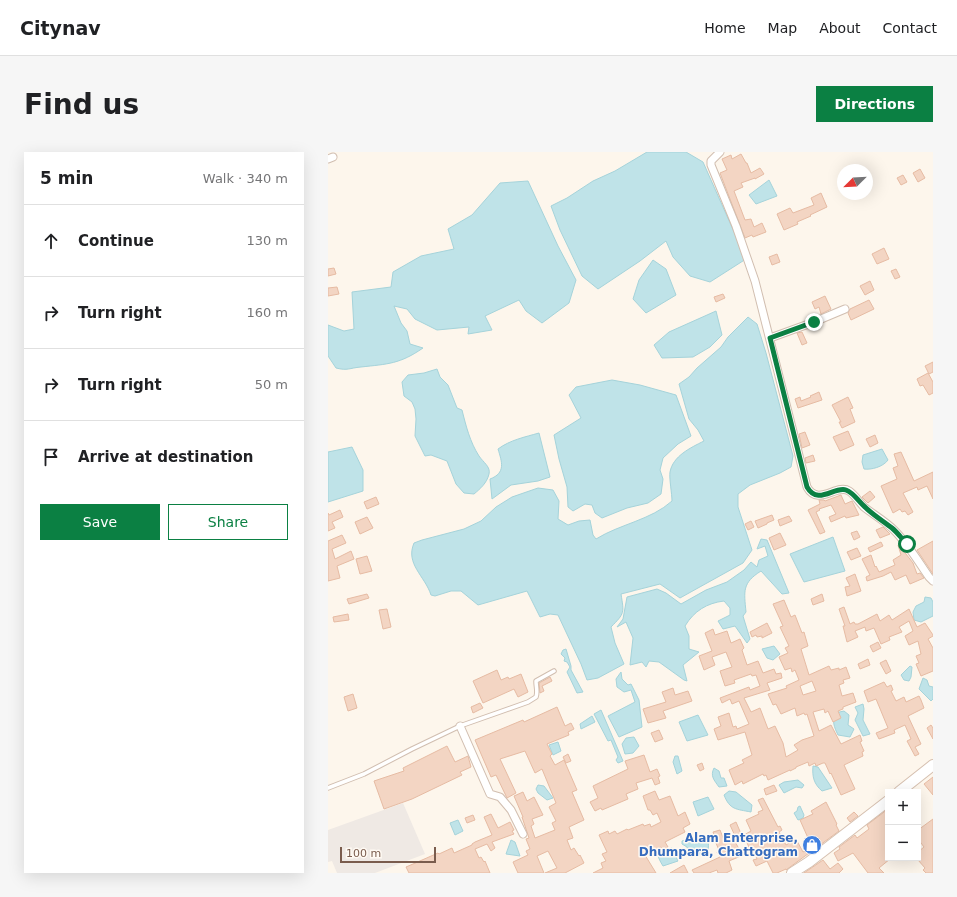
<!DOCTYPE html>
<html lang="en">
<head>
<meta charset="utf-8">
<style>
	body { margin:0; font-family:"DejaVu Sans",sans-serif; background:#f6f6f6; color:#202124 }
	.controls { position:absolute; right:12px; bottom:12px; display:grid; overflow:hidden; border-radius:0px; box-shadow:0 4px 16px #0002 }
	.controls button { width:36px; height:36px; display:grid; place-items:center; padding:0; border:0; border-bottom:1px solid #e0e0e0; background:#fff; color:#202124; font:20px sans-serif }
	.compass { position:absolute; left:509px; top:12px; width:36px; height:36px; border-radius:50%; background:#fff; box-shadow:0 4px 16px #0002; rotate:246deg }
	.scale { position:absolute; left:12px; bottom:10px; width:96px; box-sizing:border-box; padding-left:4px; border:2px solid #7a5c4d; border-top:0; font-size:11px; line-height:14px; white-space:nowrap; color:#7a5c4d; -webkit-text-stroke:3px #fffaf3; paint-order:stroke }
	.stop { position:absolute; width:12px; height:12px; margin:-9px; border:3px solid #0b8043; border-radius:50%; background:#fff }
	.stop.end { background:#0b8043; border-color:#fff; box-shadow:0 1px 4px #0008 }
	.list { margin:0; padding:0; list-style:none }
	h2 { display:flex; justify-content:space-between; align-items:center; height:52px; margin:0; padding:0 16px; font-size:17px }
	h2 small { font-size:13px; font-weight:400; color:#757577 }
	.list li { display:grid; grid-template-columns:26px 1fr auto; gap:12px; align-items:center; box-sizing:border-box; height:72px; padding:0 16px; border-top:1px solid #e0e0e0 }
	.list b { display:block; font-size:15px; white-space:nowrap }
	.list em { font-size:13px; font-style:normal; color:#757577 }
	.actions { display:flex; gap:8px; padding:12px 16px }
	.actions a { flex:1; padding:9px 0; border:1px solid #0b8043; border-radius:0px; text-align:center; font-size:14px; color:#0b8043 }
	.actions .main { background:#0b8043; color:#fff }
	.icon { flex:none; width:22px; height:22px; fill:none; stroke:currentColor; stroke-width:2; stroke-linecap:round; stroke-linejoin:round }
	.map { position:relative; flex:none; width:605px; height:721px; overflow:hidden; border-radius:0px }
	header { display:flex; align-items:center; gap:24px; box-sizing:border-box; height:56px; padding:0 20px; background:#fff; border-bottom:1px solid #e0e0e0 }
	header strong { font-size:19px }
	nav { display:flex; gap:22px; margin-inline-start:auto; font-size:14px }
	.intro { display:flex; align-items:center; justify-content:space-between; box-sizing:border-box; height:96px; padding:0 24px }
	h1 { margin:0; font-size:28px }
	.button { padding:10px 18px; border-radius:0px; background:#0b8043; color:#fff; font-size:14px; font-weight:700 }
	main { display:flex; gap:24px; padding:0 24px }
	aside { flex:1; background:#fff; border-radius:0px; box-shadow:0 4px 16px #0002 }
	.map>svg:first-child { display:block }
</style>
</head>
<body>
<header>
<strong>Citynav</strong>
<nav><a>Home</a><a>Map</a><a>About</a><a>Contact</a></nav>
</header>
<div class="intro"><h1>Find us</h1><a class="button">Directions</a></div>
<main>
<aside>
<h2>5 min<small>Walk · 340 m</small></h2>
<ul class="list">
<li><svg class="icon" aria-label="ahead" viewBox="0 0 24 24"><path d="M12 20V5M6 11l6-6 6 6"/></svg><div><b>Continue</b></div><em>130 m</em></li>
<li><svg class="icon" aria-label="right" viewBox="0 0 24 24"><path d="M7 20v-9h11M14 6l5 5-5 5"/></svg><div><b>Turn right</b></div><em>160 m</em></li>
<li><svg class="icon" aria-label="right" viewBox="0 0 24 24"><path d="M7 20v-9h11M14 6l5 5-5 5"/></svg><div><b>Turn right</b></div><em>50 m</em></li>
<li><svg class="icon" aria-label="arrive" viewBox="0 0 24 24"><path d="M6 21V4h12l-3 4 3 4H6"/></svg><div><b>Arrive at destination</b></div></li>
</ul>
<div class="actions"><a class="main">Save</a><a>Share</a></div>
</aside>
<div class="map">
<svg width="605" height="721" viewBox="0 0 605 721">
	<rect width="100%" height="100%" fill="#fdf6ec"/>
	<path fill="#efe9e4" d="M 75,651 L 97,702 L 47,721 L 9,721 L 4,709 L 0,710 L 0,678 Z"/>
	<path fill="#bfe3e8" stroke="#a5d3da" d="M 319,0 L 358,0 L 375,10 L 418,107 L 382,130 L 362,124 L 345,105 L 338,89 L 312,109 L 270,137 L 254,124 L 232,78 L 223,54 L 239,46 L 265,29 L 287,19 Z
		M 441,28 L 449,44 L 428,52 L 421,43 Z
		M 200,29 L 230,94 L 248,128 L 241,151 L 214,171 L 198,159 L 191,148 L 157,164 L 164,178 L 140,182 L 141,175 L 109,178 L 87,167 L 79,157 L 66,154 L 73,171 L 79,179 L 82,192 L 95,196 C 72,212 60,212 33,215 C 21,216 20,219 8,216 L 0,204 L 0,173 L 16,179 L 26,177 L 24,140 L 63,135 L 65,120 L 93,104 L 126,97 L 120,77 L 144,63 L 172,31 Z
		M 325,108 L 338,117 L 348,143 L 318,161 L 305,147 L 311,128 Z
		M 388,159 L 394,183 L 382,195 L 365,205 L 334,206 L 326,193 L 341,180 Z
		M 420,165 L 429,172 L 438,201 L 465,304 L 463,315 L 452,321 L 422,333 L 410,342 L 410,355 L 424,398 L 415,411 L 352,446 L 332,432 L 293,442 C 296,461 297,461 283,475 L 287,491 L 296,512 L 270,526 L 259,528 L 253,512 L 230,463 L 222,462 L 212,465 L 199,439 L 150,453 L 133,439 L 123,439 L 107,444 L 103,443 C 97,424 77,412 86,391 L 94,388 L 136,377 L 153,369 L 168,355 L 184,345 L 210,336 L 225,338 L 231,349 L 230,367 L 240,373 L 251,369 L 262,368 L 265,383 L 268,387 C 292,372 323,368 344,349 C 344,342 341,326 342,320 C 345,304 362,296 376,289 L 370,278 L 361,267 L 351,232 L 361,225 L 369,216 L 393,195 L 400,185 Z
		M 109,217 L 112,225 L 120,233 L 129,256 L 134,258 C 138,274 142,290 151,304 C 155,310 163,315 161,322 C 159,331 152,337 146,342 L 136,341 L 128,332 L 119,309 L 103,303 L 97,304 L 87,284 L 88,267 L 87,257 L 84,250 L 76,244 L 74,230 L 80,223 L 96,221 Z
		M 284,228 L 312,233 L 348,243 L 363,284 L 350,292 L 335,306 L 332,318 L 335,327 L 333,342 L 320,351 L 299,356 L 274,366 L 267,361 L 264,353 L 257,352 L 245,359 L 240,355 L 239,335 L 231,307 L 226,283 L 253,266 L 241,243 L 248,235 Z
		M 211,281 L 222,325 L 210,329 L 183,333 L 164,347 L 162,327 C 178,321 174,310 170,297 C 182,288 197,285 211,281 Z
		M 24,295 L 35,318 L 35,339 L 0,350 L 0,300 Z
		M 554,297 L 560,308 C 555,315 543,318 536,317 L 534,310 L 535,303 Z
		M 505,385 L 517,419 L 476,430 L 462,402 Z
		M 433,387 L 439,388 L 461,441 L 454,442 L 433,419 C 414,431 416,439 418,460 L 415,464 L 422,487 L 419,491 L 407,474 L 395,477 L 390,469 L 402,463 L 402,456 L 396,449 C 379,451 366,459 357,474 L 361,484 L 361,497 L 371,500 L 355,513 L 359,529 L 356,528 L 331,510 L 321,509 L 318,515 L 314,510 L 302,513 L 305,486 L 298,470 L 289,475 L 295,467 L 299,445 L 329,437 L 338,441 L 353,452 L 378,438 L 399,430 L 416,418 L 423,410 L 429,415 L 431,408 L 440,404 L 437,394 L 429,397 Z
		M 597,445 L 603,446 L 605,450 L 605,464 L 593,470 L 586,468 L 585,460 L 588,454 L 596,450 Z
		M 446,494 L 452,502 L 445,508 L 439,506 L 434,497 Z
		M 238,497 L 243,514 L 243,518 L 255,540 L 249,541 L 239,520 L 242,515 L 239,510 L 236,509 L 237,506 L 233,502 L 235,498 Z
		M 582,514 L 584,515 L 583,525 L 581,529 L 576,528 L 573,523 Z
		M 293,520 L 294,527 L 300,533 L 303,532 L 311,548 L 314,575 L 291,585 L 280,564 L 307,550 L 303,538 L 296,540 L 289,535 L 288,527 Z
		M 595,526 L 599,528 L 601,534 L 605,535 L 605,547 L 603,549 L 591,537 Z
		M 535,552 L 536,557 L 535,568 L 542,582 L 535,584 L 527,568 L 530,561 L 527,555 Z
		M 273,558 L 295,609 L 290,611 L 288,608 L 290,605 L 283,588 L 280,589 L 266,562 Z
		M 516,559 L 521,563 L 520,573 L 526,577 L 522,585 L 510,583 C 506,575 504,569 507,561 Z
		M 370,563 L 380,583 L 359,589 L 351,570 Z
		M 264,564 L 267,570 L 253,577 L 252,572 Z
		M 306,585 L 311,594 L 305,601 L 297,602 L 294,592 L 298,586 Z
		M 230,590 L 233,599 L 225,603 L 221,593 Z
		M 347,604 L 350,604 L 354,619 L 349,622 L 345,610 Z
		M 485,614 L 490,615 L 504,636 L 494,639 C 486,632 484,625 485,614 Z
		M 386,616 L 391,619 L 393,626 L 396,626 L 399,634 L 391,635 C 386,628 382,624 386,616 Z
		M 470,628 L 476,633 L 474,636 L 468,635 L 456,641 L 451,633 L 456,630 Z
		M 210,633 L 216,634 L 225,646 L 219,648 L 210,641 L 208,637 Z
		M 401,639 L 408,640 L 424,653 L 423,660 C 408,657 402,658 396,643 Z
		M 380,645 L 386,657 L 370,664 L 365,650 Z
		M 472,654 L 476,663 L 475,666 L 470,668 L 466,661 L 469,659 L 470,655 Z
		M 130,668 L 135,679 L 127,683 L 122,671 Z
		M 326,681 L 333,699 L 344,696 L 350,709 L 335,714 C 329,705 326,693 326,681 Z
		M 374,683 C 381,687 381,691 380,699 L 363,705 L 359,695 L 354,692 L 354,689 Z
		M 183,688 L 187,690 L 192,704 L 178,702 Z"/>
	<path fill="#f3d5c3" stroke="#e6bba3" fill-rule="evenodd" d="M 413,2 L 418,11 L 419,11 L 423,21 L 432,16 L 436,22 L 427,27 L 427,26 L 413,31 L 415,35 L 406,39 L 417,68 L 423,67 L 426,75 L 434,71 L 438,80 L 425,85 L 424,83 L 417,86 L 392,21 L 399,18 L 394,7 L 403,3 L 404,7 Z
		M 592,17 L 597,26 L 590,30 L 585,21 Z
		M 575,23 L 579,30 L 573,33 L 569,26 Z
		M 493,41 L 499,55 L 482,63 L 483,64 L 469,70 L 470,72 L 456,78 L 449,62 L 462,56 L 465,61 L 486,53 L 483,46 Z
		M 556,96 L 561,107 L 549,112 L 544,102 Z
		M 449,102 L 452,110 L 444,113 L 441,105 Z
		M 6,116 L 8,122 L 0,124 L 0,117 Z
		M 568,117 L 572,125 L 567,127 L 563,119 Z
		M 542,129 L 546,138 L 537,143 L 532,134 Z
		M 9,135 L 11,142 L 0,144 L 0,136 Z
		M 395,142 L 397,146 L 388,150 L 386,145 Z
		M 497,144 L 503,157 L 493,162 L 491,155 L 487,157 L 484,150 Z
		M 541,148 L 546,157 L 523,168 L 520,161 L 522,157 Z
		M 474,180 L 479,191 L 474,193 L 469,181 Z
		M 605,210 L 605,220 L 601,222 L 597,214 Z
		M 600,221 L 605,230 L 605,241 L 601,243 L 595,233 L 592,234 L 589,227 Z
		M 491,240 L 494,248 L 470,256 L 467,247 L 472,245 L 473,249 L 483,245 L 482,244 Z
		M 520,245 L 525,256 L 522,257 L 527,270 L 514,276 L 511,270 L 513,270 L 504,253 Z
		M 520,279 L 526,293 L 512,299 L 505,285 Z
		M 477,280 L 482,293 L 474,296 L 471,282 Z
		M 547,283 L 550,291 L 542,295 L 538,287 Z
		M 573,300 L 586,329 L 605,320 L 605,347 L 599,334 L 590,338 L 589,335 L 575,341 L 585,360 L 580,363 L 577,359 L 574,360 L 572,357 L 565,361 L 553,334 L 569,327 L 565,316 L 570,314 L 566,302 Z
		M 485,303 L 487,309 L 478,311 L 477,306 Z
		M 542,339 L 547,345 L 540,351 L 534,345 Z
		M 513,343 L 517,352 L 524,349 L 531,363 L 518,366 L 517,364 L 503,370 L 501,365 L 508,362 L 503,353 L 491,357 L 492,358 L 488,360 L 497,380 L 492,382 L 480,358 L 492,352 L 491,348 L 496,348 L 497,349 Z
		M 48,345 L 51,352 L 39,357 L 36,350 Z
		M 12,358 L 15,365 L 4,370 L 7,376 L 0,379 L 0,361 L 1,363 Z
		M 444,363 L 446,368 L 439,371 L 439,372 L 430,376 L 427,369 Z
		M 461,364 L 464,369 L 452,374 L 450,368 Z
		M 39,365 L 45,376 L 32,382 L 27,370 Z
		M 423,369 L 426,375 L 420,378 L 417,372 Z
		M 555,375 L 562,382 L 552,386 L 548,378 Z
		M 529,379 L 532,385 L 526,388 L 523,381 Z
		M 452,381 L 458,393 L 446,398 L 441,386 Z
		M 14,383 L 18,391 L 4,397 L 7,407 L 23,399 L 26,407 L 9,414 L 12,426 L 0,429 L 0,389 Z
		M 605,389 L 605,422 L 589,398 Z
		M 553,390 L 555,394 L 542,400 L 540,396 Z
		M 570,393 L 571,393 L 585,411 L 589,422 L 592,421 L 596,426 L 582,432 L 578,423 L 567,428 L 563,420 L 555,424 L 539,429 L 538,425 L 542,423 L 534,407 L 543,403 L 547,415 L 548,414 L 551,420 L 567,413 L 565,408 L 573,403 Z
		M 529,396 L 533,404 L 523,408 L 519,400 Z
		M 39,404 L 44,419 L 32,422 L 28,407 Z
		M 527,422 L 533,439 L 519,444 L 517,435 L 522,434 L 518,426 Z
		M 39,442 L 41,446 L 21,452 L 19,447 Z
		M 494,442 L 496,449 L 485,453 L 483,447 Z
		M 456,448 L 463,465 L 467,463 L 474,481 L 476,480 L 480,494 L 473,497 L 481,523 L 501,514 L 503,518 L 511,516 L 511,518 L 518,515 L 522,526 L 515,528 L 516,531 L 511,533 L 514,544 L 525,541 L 528,550 L 515,555 L 515,557 L 510,559 L 513,566 L 505,570 L 500,559 L 497,561 L 496,557 L 485,560 L 491,579 L 503,573 L 513,592 L 532,583 L 534,589 L 532,590 L 536,599 L 534,600 L 535,604 L 516,613 L 527,637 L 513,643 L 503,621 L 502,622 L 497,611 L 495,611 L 488,614 L 487,611 L 481,614 L 480,610 L 468,615 L 468,616 L 462,619 L 462,618 L 440,628 L 438,623 L 436,624 L 435,622 L 415,632 L 414,629 L 407,633 L 401,618 L 416,611 L 414,608 L 424,603 L 417,580 L 390,588 L 386,577 L 393,574 L 390,565 L 401,561 L 405,575 L 408,574 L 409,577 L 421,572 L 411,549 L 404,552 L 402,547 L 394,551 L 392,546 L 421,535 L 422,538 L 432,534 L 428,523 L 424,524 L 423,522 L 406,528 L 407,531 L 397,534 L 392,519 L 404,515 L 398,500 L 384,505 L 387,513 L 376,518 L 371,504 L 384,499 L 377,481 L 385,477 L 387,483 L 399,479 L 403,491 L 412,487 L 416,496 L 414,498 L 419,513 L 430,509 L 435,521 L 446,517 L 448,522 L 453,521 L 454,526 L 439,531 L 442,538 L 416,546 L 423,560 L 432,556 L 440,577 L 447,574 L 455,591 L 458,605 L 470,598 L 466,593 L 474,588 L 486,584 L 479,562 L 477,563 L 476,561 L 469,564 L 467,556 L 453,562 L 448,552 L 445,553 L 440,542 L 459,536 L 458,534 L 471,528 L 467,518 L 464,520 L 463,516 L 457,518 L 451,505 L 460,501 L 457,496 L 461,494 L 452,475 L 455,474 L 445,452 ZM 484,529 L 488,539 L 475,543 L 472,534 Z
		M 516,455 L 522,472 L 526,470 L 527,472 L 530,472 L 549,462 L 552,469 L 561,463 L 564,468 L 581,457 L 589,475 L 597,471 L 605,483 L 605,484 L 600,487 L 605,496 L 605,519 L 593,524 L 588,512 L 591,511 L 588,504 L 593,502 L 590,489 L 581,493 L 577,484 L 585,479 L 581,469 L 571,475 L 574,480 L 561,485 L 562,488 L 553,492 L 546,476 L 538,479 L 537,475 L 527,479 L 530,485 L 519,490 L 515,474 L 517,474 L 511,457 Z
		M 59,457 L 63,475 L 55,477 L 51,458 Z
		M 20,462 L 21,468 L 6,470 L 5,465 Z
		M 439,471 L 444,481 L 434,486 L 434,484 L 429,485 L 428,483 L 424,485 L 422,480 Z
		M 550,490 L 553,496 L 545,500 L 542,494 Z
		M 540,507 L 542,513 L 532,517 L 530,512 Z
		M 558,508 L 563,519 L 558,522 L 552,511 Z
		M 169,518 L 173,528 L 180,525 L 181,527 L 193,522 L 200,540 L 190,545 L 186,537 L 155,551 L 145,529 Z
		M 222,525 L 224,529 L 214,534 L 216,539 L 212,541 L 211,531 Z
		M 556,530 L 559,535 L 563,533 L 565,538 L 563,539 L 568,549 L 576,545 L 578,550 L 591,544 L 593,548 L 596,556 L 580,564 L 593,592 L 587,595 L 591,602 L 587,604 L 579,589 L 583,587 L 577,573 L 566,578 L 567,581 L 551,587 L 548,581 L 560,576 L 548,547 L 540,550 L 536,539 Z
		M 345,536 L 347,543 L 360,539 L 364,549 L 335,559 L 338,566 L 320,571 L 315,557 L 338,550 L 334,540 Z
		M 25,542 L 29,556 L 20,559 L 16,545 Z
		M 152,551 L 155,556 L 145,561 L 143,555 Z
		M 229,555 L 237,574 L 243,571 L 246,577 L 240,580 L 241,583 L 219,592 L 224,602 L 222,604 L 227,613 L 236,608 L 249,638 L 244,640 L 256,668 L 241,675 L 245,686 L 239,688 L 243,698 L 246,696 L 251,704 L 252,703 L 256,711 L 237,721 L 217,721 L 229,716 L 220,699 L 209,704 L 216,721 L 190,721 L 185,710 L 200,703 L 198,699 L 202,697 L 198,687 L 201,686 L 194,665 L 195,665 L 186,644 L 195,640 L 199,649 L 206,645 L 215,663 L 204,667 L 206,672 L 203,674 L 207,686 L 227,678 L 224,671 L 228,669 L 221,655 L 228,651 L 214,617 L 207,621 L 197,599 L 172,607 L 188,641 L 179,646 L 168,623 L 163,625 L 147,588 L 195,568 L 196,570 Z
		M 603,573 L 605,576 L 605,587 L 599,576 Z
		M 331,578 L 335,587 L 327,590 L 323,581 Z
		M 119,594 L 127,610 L 140,604 L 143,615 L 132,620 L 134,623 L 84,647 L 56,657 L 46,629 L 76,619 L 75,616 Z
		M 240,602 L 243,609 L 238,611 L 235,605 Z
		M 316,603 L 322,620 L 329,617 L 332,624 L 330,625 L 332,631 L 327,633 L 324,626 L 308,631 L 310,637 L 298,642 L 300,647 L 274,658 L 273,656 L 267,659 L 262,650 L 270,646 L 265,634 L 300,617 L 297,609 Z
		M 374,611 L 376,617 L 372,619 L 369,613 Z
		M 605,625 L 605,643 L 596,632 Z
		M 446,633 L 449,639 L 438,643 L 436,637 Z
		M 327,639 L 331,648 L 342,644 L 350,664 L 357,660 L 362,672 L 355,676 L 357,680 L 337,690 L 340,695 L 334,698 L 333,695 L 317,703 L 328,721 L 265,721 L 275,716 L 273,711 L 278,709 L 274,702 L 279,700 L 271,683 L 280,679 L 281,682 L 287,679 L 289,682 L 299,677 L 300,678 L 315,672 L 316,674 L 322,672 L 323,675 L 333,670 L 329,661 L 325,663 L 322,658 L 320,658 L 315,644 Z
		M 435,646 L 450,675 L 452,674 L 454,678 L 451,680 L 458,693 L 468,687 L 475,700 L 484,695 L 472,668 L 485,662 L 483,659 L 498,650 L 509,672 L 508,673 L 511,679 L 458,718 L 458,717 L 449,721 L 445,721 L 439,709 L 428,714 L 425,708 L 429,707 L 425,697 L 422,698 L 416,683 L 423,679 L 418,668 L 431,662 L 430,660 L 435,658 L 430,648 Z
		M 560,657 L 560,706 L 562,707 L 551,716 L 556,721 L 540,721 L 525,701 L 510,709 L 506,701 L 512,697 L 511,695 L 527,683 L 529,686 L 541,677 L 539,673 Z
		M 526,660 L 530,664 L 522,670 L 519,666 Z
		M 163,662 L 170,676 L 182,670 L 186,678 L 184,679 L 186,682 L 164,690 L 167,696 L 163,699 L 159,692 L 147,697 L 151,706 L 153,705 L 156,710 L 157,709 L 162,721 L 81,721 L 78,715 L 85,712 L 110,701 L 111,702 L 124,696 L 126,701 L 144,693 L 144,692 L 147,690 L 164,683 L 156,665 Z
		M 145,663 L 147,668 L 139,671 L 137,666 Z
		M 605,667 L 605,721 L 598,721 L 595,718 L 597,716 L 590,708 L 590,700 L 596,695 L 590,687 L 590,678 Z
		M 408,670 L 414,684 L 408,686 L 402,673 Z
		M 392,678 L 396,688 L 404,684 L 411,697 L 413,704 L 401,709 L 404,718 L 398,721 L 390,721 L 389,718 L 381,721 L 366,721 L 364,718 L 392,705 L 389,700 L 391,698 L 387,689 L 388,688 L 385,680 Z
		M 495,708 L 502,717 L 510,711 L 515,717 L 511,721 L 476,721 Z
		M 356,713 L 360,721 L 342,721 Z"/>
	<g fill="none" stroke-linecap="round" stroke-linejoin="round">
		<g stroke="#d1beb0" stroke-width="5.5">
			<path id="service" d="M 0,636 L 36,622 L 84,597 L 132,574 L 200,550 L 208,545 C 210,540 208,535 208,529 L 226,519"/>
		</g>
		<g stroke="#d1beb0" stroke-width="9">
			<path id="minor" d="M 392,0 L 383,9 L 383,13 L 408,74 L 427,129 L 479,335 C 490,355 509,331 521,339 C 527,343 531,350 536,355 C 546,363 557,369 566,378 C 580,392 590,409 601,425 L 605,429
				M 0,7 L 5,5
				M 442,186 L 486,170 L 517,157
				M 132,574 L 162,642 L 172,645 L 183,658 L 195,682"/>
		</g>
		<g stroke="#d6c0b0" stroke-width="12">
			<path id="secondary" d="M 571,640 L 605,613
				M 464,721 L 481,710 L 560,649"/>
		</g>
		<use href="#service" stroke="#fff" stroke-width="3.5"/>
		<use href="#minor" stroke="#fff" stroke-width="7"/>
		<use href="#secondary" stroke="#fff" stroke-width="10"/>
	</g>
	<g fill="none" stroke-linecap="round" stroke-linejoin="round">
		<path stroke="#0b8043" stroke-width="5" d="M 486,170 L 442,186 L 479,335 C 490,354 506,334 518,338 C 526,341 531,350 537,355 C 545,363 555,369 564,376 C 570,381 574,387 579,392"/>
	</g>
	<defs>
		<g id="shop-disc" transform="scale(1)"><circle r="9.5" fill="#3f7fe0" stroke="#fffaf3"/><path d="M-5-2.5h2.3a2.7 3.5 0 0 1 5.4 0H5L5.5 6h-11ZM-1.5-2.5h3a1.5 2.3 0 0 0-3 0Z" fill="#fff"/></g>
	</defs>
	<g fill-rule="evenodd">
		<use href="#shop-disc" x="484" y="693"/>
	</g>
	<g text-anchor="middle" stroke-width="3" stroke-linejoin="round" paint-order="stroke">
		<g font-size="12" font-weight="bold" fill="#366cbe" stroke="#fffaf3" text-anchor="end">
			<text x="470" y="690">Alam Enterprise,<tspan x="470" dy="14">Dhumpara, Chattogram</tspan></text>
		</g>
	</g>
</svg>
<div class="controls">
<button>+</button>
<button>−</button>
</div>
<svg class="compass" viewBox="-18 -18 36 36"><path d="M0-13l5 13h-10z" fill="#e53935"/><path d="M0 13l5-13h-10z" fill="#757577"/></svg>
<div class="scale">100 m</div>
<div class="stop" style="left:579px;top:392px"></div>
<div class="stop end" style="left:486px;top:170px"></div>
</div>
</main>
</body>
</html>
